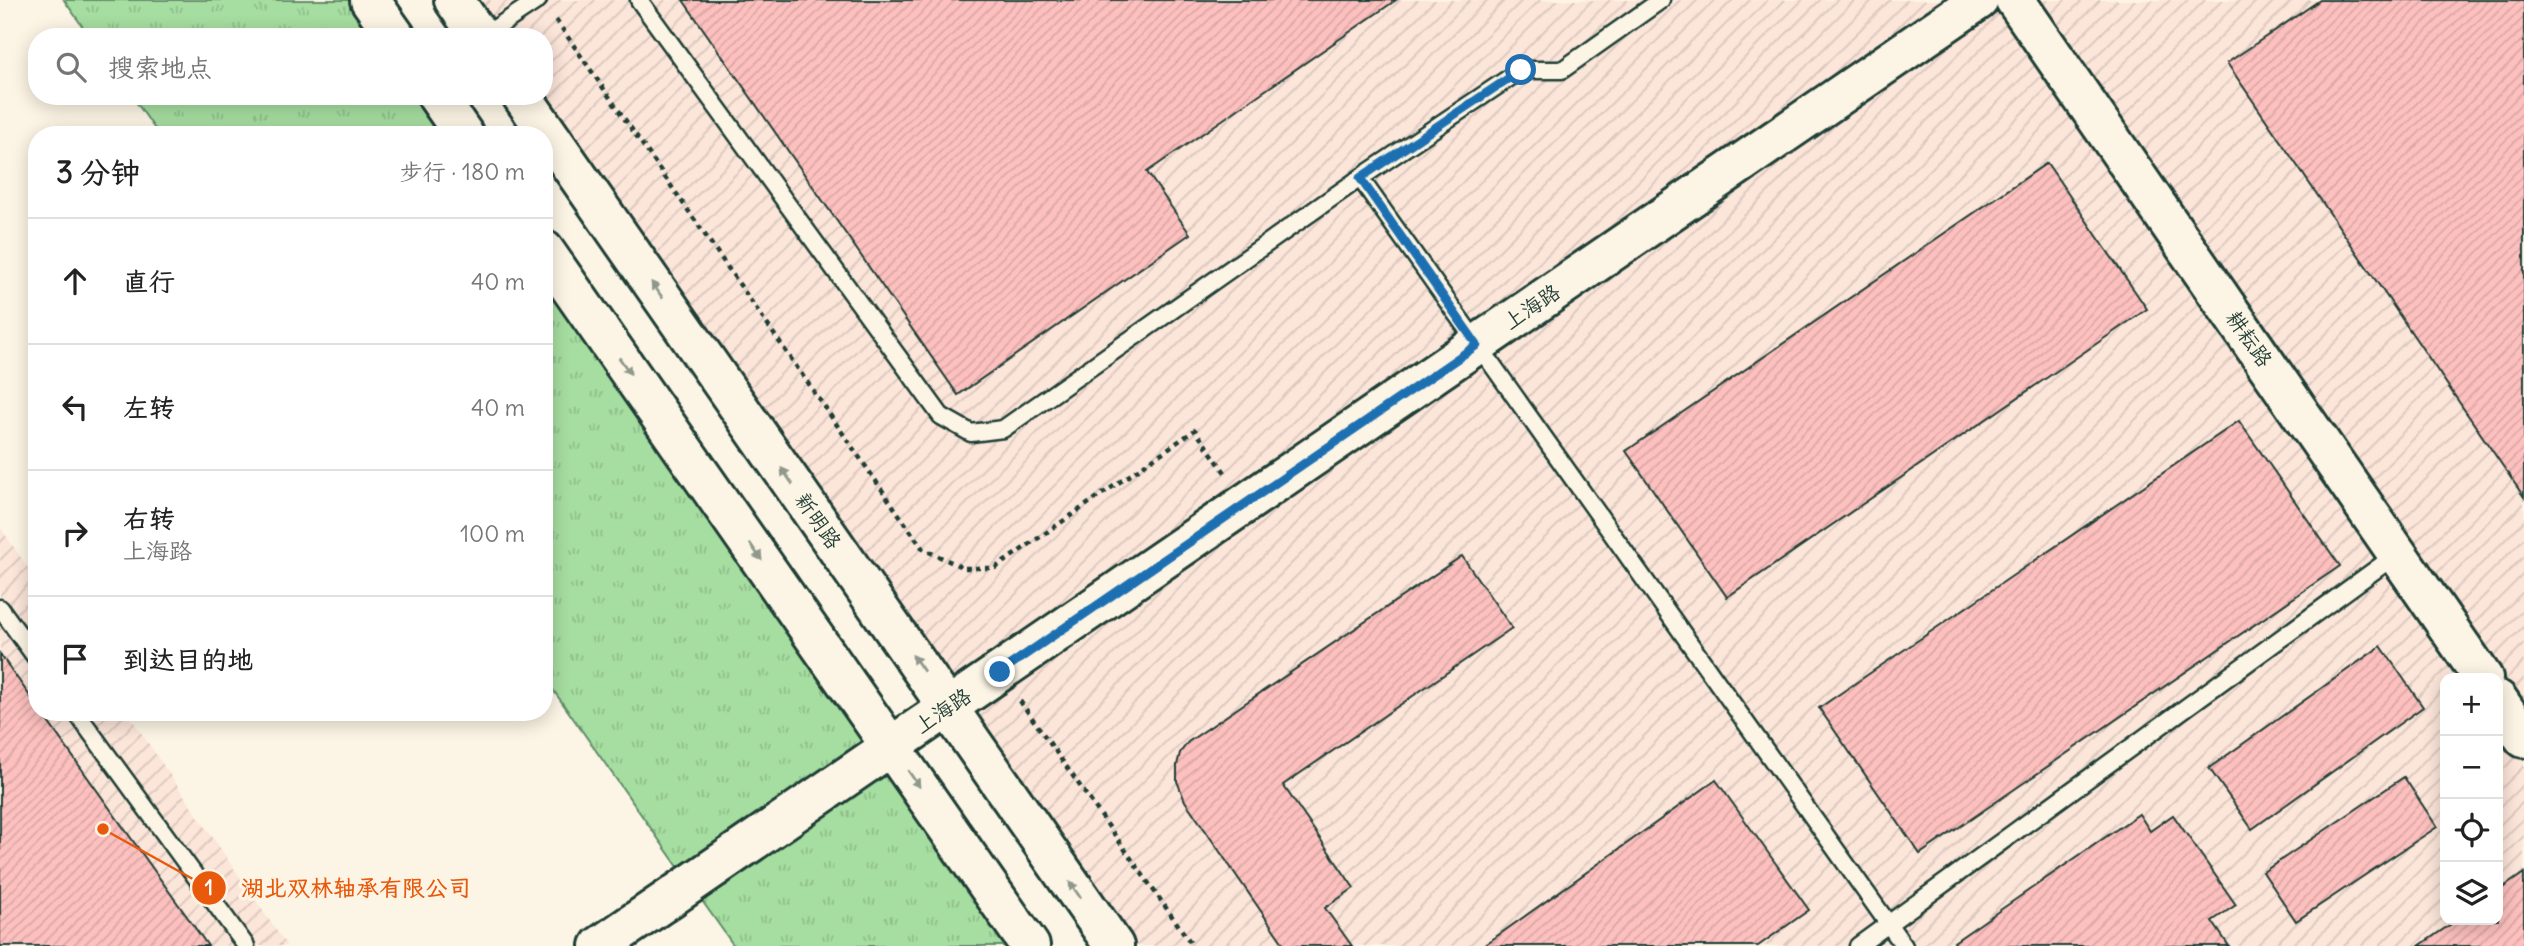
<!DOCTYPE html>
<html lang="zh">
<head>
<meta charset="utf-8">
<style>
	body { margin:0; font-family:Delius,"LXGW WenKai TC",sans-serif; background:#f2f2f2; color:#222 }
	.controls { position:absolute; right:21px; bottom:21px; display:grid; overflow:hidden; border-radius:14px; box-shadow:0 4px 18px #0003 }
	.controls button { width:63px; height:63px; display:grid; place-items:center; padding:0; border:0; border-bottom:2px solid #e0e0e0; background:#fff; color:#222; font:35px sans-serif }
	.stop { position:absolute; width:21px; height:21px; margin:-16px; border:5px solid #1f6fb2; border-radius:50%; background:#fff }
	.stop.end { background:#1f6fb2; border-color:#fff; box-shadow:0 2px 7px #0008 }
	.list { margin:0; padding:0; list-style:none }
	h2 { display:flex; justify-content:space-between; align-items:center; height:91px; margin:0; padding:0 28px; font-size:30px }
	h2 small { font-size:23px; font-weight:400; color:#767676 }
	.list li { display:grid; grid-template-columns:46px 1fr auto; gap:21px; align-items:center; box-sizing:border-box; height:126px; padding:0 28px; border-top:2px solid #e0e0e0 }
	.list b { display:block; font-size:26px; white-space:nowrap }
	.list p { margin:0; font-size:23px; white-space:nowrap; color:#767676 }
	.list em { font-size:23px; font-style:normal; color:#767676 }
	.icon { flex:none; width:38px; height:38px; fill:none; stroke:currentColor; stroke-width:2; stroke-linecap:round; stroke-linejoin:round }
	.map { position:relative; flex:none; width:2524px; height:946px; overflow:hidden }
	.search { position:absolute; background:#fff; box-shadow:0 4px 18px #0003; left:28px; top:28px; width:525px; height:77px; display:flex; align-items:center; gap:18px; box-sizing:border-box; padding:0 24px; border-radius:28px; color:#767676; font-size:26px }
	.panel { position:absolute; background:#fff; box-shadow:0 4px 18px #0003; left:28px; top:126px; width:525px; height:595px; border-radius:28px }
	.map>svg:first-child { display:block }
</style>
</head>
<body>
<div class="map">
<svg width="2524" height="946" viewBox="0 0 2524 946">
	<defs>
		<pattern id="industrial-furrows" width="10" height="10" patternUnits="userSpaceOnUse" patternTransform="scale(1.75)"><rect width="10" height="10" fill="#fce5d9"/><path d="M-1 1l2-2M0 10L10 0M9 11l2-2" fill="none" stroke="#d8c5bb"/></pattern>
		<pattern id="grass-tufts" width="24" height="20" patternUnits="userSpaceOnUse" patternTransform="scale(1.75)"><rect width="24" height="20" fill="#a6dda0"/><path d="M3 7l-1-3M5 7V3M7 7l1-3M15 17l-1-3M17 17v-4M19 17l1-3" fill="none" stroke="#8ebf8a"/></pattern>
		<pattern id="building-hatch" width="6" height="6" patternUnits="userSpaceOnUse" patternTransform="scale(1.75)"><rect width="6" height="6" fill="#fdc0be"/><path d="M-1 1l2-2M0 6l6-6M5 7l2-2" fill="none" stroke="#d8a6a4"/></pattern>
	</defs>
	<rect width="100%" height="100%" fill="#fcf5e5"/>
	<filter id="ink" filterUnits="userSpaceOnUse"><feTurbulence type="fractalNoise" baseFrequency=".0143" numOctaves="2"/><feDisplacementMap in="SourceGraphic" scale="14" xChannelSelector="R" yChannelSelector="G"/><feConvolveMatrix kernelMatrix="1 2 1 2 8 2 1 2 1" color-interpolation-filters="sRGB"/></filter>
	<g filter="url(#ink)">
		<path fill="url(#industrial-furrows)" fill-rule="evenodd" d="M 454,0 L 2524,0 L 2524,946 L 1114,946 L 544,96 L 544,37 L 480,37 ZM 2445,678 L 2498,678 L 2498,920 L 2445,920 Z
			M 0,527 L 37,581 L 37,712 L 127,712 L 287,946 L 0,946 Z"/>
		<path fill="url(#grass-tufts)" stroke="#628d6a" stroke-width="2" d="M 64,0 L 370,0 L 396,37 L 90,37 Z
			M 132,96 L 437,96 L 464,135 L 159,135 Z
			M 544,250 L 1030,946 L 734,946 L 544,677 Z"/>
		<path fill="url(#building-hatch)" stroke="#1f3d34" stroke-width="2" d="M 683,0 L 1396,0 L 1147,172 L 1190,234 L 958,395 Z
			M 2320,0 L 2524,0 L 2524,497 L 2227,63 Z
			M 2047,163 L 2147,309 L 1727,597 L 1626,451 Z
			M 2239,421 L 2340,566 L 1920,854 L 1819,708 Z
			M 1462,556 L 1512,628 L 1283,785 L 1354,888 L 1325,908 L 1352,946 L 1285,946 L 1185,801 L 1177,781 L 1177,765 L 1180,753 L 1188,742 Z
			M 2381,646 L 2423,707 L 2252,829 L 2209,768 Z
			M 0,654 L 37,706 L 37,712 L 41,712 L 208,946 L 0,946 Z
			M 2404,777 L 2437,827 L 2296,921 L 2263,872 Z
			M 1716,780 L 1809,910 L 1758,946 L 1483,946 Z
			M 2139,814 L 2150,831 L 2173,815 L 2236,905 L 2212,921 L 2229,946 L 1957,946 L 1954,942 Z
			M 2524,873 L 2524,946 L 2419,946 L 2457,920 L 2498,920 L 2498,891 Z"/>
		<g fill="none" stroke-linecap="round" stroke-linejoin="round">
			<g stroke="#1f3d34" stroke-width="21">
				<path id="service" d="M 639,0 L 941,416 L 971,433 L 1003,429 L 1360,178 L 1904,946
					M 482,37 L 538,0
					M 1360,178 L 1521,70 L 1562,70 L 1661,0
					M 0,608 L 37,659
					M 76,712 L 246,946
					M 1858,946 L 2397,554"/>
			</g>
			<g stroke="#1f3d34" stroke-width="44">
				<path id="tertiary" d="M 2015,0 L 2483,678
					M 2498,700 L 2524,738
					M 600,946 L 1979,0"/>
			</g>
			<g stroke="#1f3d34" stroke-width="44">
				<path id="primary" d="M 370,0 L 396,37
					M 454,0 L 480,37
					M 437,96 L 464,135
					M 522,96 L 1114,946
					M 544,250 L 1030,946"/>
			</g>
			<path stroke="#1f3d34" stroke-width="4.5" stroke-dasharray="5 5" stroke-linecap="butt" d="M 556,20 L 923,549 L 964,568 L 995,568 L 1195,430 L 1226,474
				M 1020,701 L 1193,946"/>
			<use href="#service" stroke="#fcf5e5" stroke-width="16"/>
			<use href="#tertiary" stroke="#fcf5e5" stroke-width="38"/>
			<use href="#primary" stroke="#fcf5e5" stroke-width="38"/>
		</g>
		<defs><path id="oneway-solid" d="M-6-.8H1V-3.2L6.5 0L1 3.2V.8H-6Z" transform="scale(1.75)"/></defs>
		<g fill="#8e998c">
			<use href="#oneway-solid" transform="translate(657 290) rotate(-125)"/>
			<use href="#oneway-solid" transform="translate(625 366) rotate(55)"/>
			<use href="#oneway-solid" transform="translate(787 476) rotate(-125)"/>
			<use href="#oneway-solid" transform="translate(756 552) rotate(55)"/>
			<use href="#oneway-solid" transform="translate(918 663) rotate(-125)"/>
			<use href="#oneway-solid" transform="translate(914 779) rotate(55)"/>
			<use href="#oneway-solid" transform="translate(1075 890) rotate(-125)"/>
		</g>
	</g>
	<g fill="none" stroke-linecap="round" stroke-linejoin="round" filter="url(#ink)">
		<path stroke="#1f6fb2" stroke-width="9" d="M 1000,672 L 1477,345 L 1360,178 L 1521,70"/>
	</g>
	<g text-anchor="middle" stroke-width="7" stroke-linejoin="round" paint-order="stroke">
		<g font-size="21" fill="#1f3d34" stroke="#fcf5e5">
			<text transform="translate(1532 307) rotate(-34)" y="7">上海路</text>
			<text transform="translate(2249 339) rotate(55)" y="7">耕耘路</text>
			<text transform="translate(818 521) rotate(55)" y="7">新明路</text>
			<text transform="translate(943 711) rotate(-34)" y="7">上海路</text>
		</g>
	</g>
	<path fill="none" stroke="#e8590c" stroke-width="2.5" d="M103 829L209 888"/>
	<g fill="#e8590c" stroke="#fcf5e5" stroke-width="2.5">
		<circle cx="103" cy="829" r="7"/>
		<circle cx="209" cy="888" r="18"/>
	</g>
	<g font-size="21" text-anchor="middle" font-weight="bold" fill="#fff">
		<text x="209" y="895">1</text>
	</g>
	<g font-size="23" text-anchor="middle" font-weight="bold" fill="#e8590c" stroke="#fcf5e5" stroke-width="7" stroke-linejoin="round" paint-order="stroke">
		<text x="356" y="896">湖北双林轴承有限公司</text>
	</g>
</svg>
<div class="controls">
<button>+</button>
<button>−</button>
<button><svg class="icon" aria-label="locate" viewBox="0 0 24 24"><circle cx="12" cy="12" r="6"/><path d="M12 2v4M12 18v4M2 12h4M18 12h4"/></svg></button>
<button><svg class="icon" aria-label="layers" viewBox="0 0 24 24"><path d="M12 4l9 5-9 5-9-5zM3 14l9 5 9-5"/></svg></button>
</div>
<div class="stop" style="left:1521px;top:70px"></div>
<div class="stop end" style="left:1000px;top:672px"></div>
<div class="search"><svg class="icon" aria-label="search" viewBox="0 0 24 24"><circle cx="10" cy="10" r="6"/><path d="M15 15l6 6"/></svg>搜索地点</div>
<section class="panel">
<h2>3 分钟<small>步行 · 180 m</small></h2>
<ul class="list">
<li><svg class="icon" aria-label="ahead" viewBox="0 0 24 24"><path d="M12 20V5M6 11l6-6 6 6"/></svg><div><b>直行</b></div><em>40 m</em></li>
<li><svg class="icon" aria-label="left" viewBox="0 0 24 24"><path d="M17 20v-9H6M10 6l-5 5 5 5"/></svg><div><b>左转</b></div><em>40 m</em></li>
<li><svg class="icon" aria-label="right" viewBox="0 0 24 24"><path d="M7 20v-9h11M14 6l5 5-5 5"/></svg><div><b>右转</b><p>上海路</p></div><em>100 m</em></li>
<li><svg class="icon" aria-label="arrive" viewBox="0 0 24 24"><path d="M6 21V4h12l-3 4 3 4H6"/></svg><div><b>到达目的地</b></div></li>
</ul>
</section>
</div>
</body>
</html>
